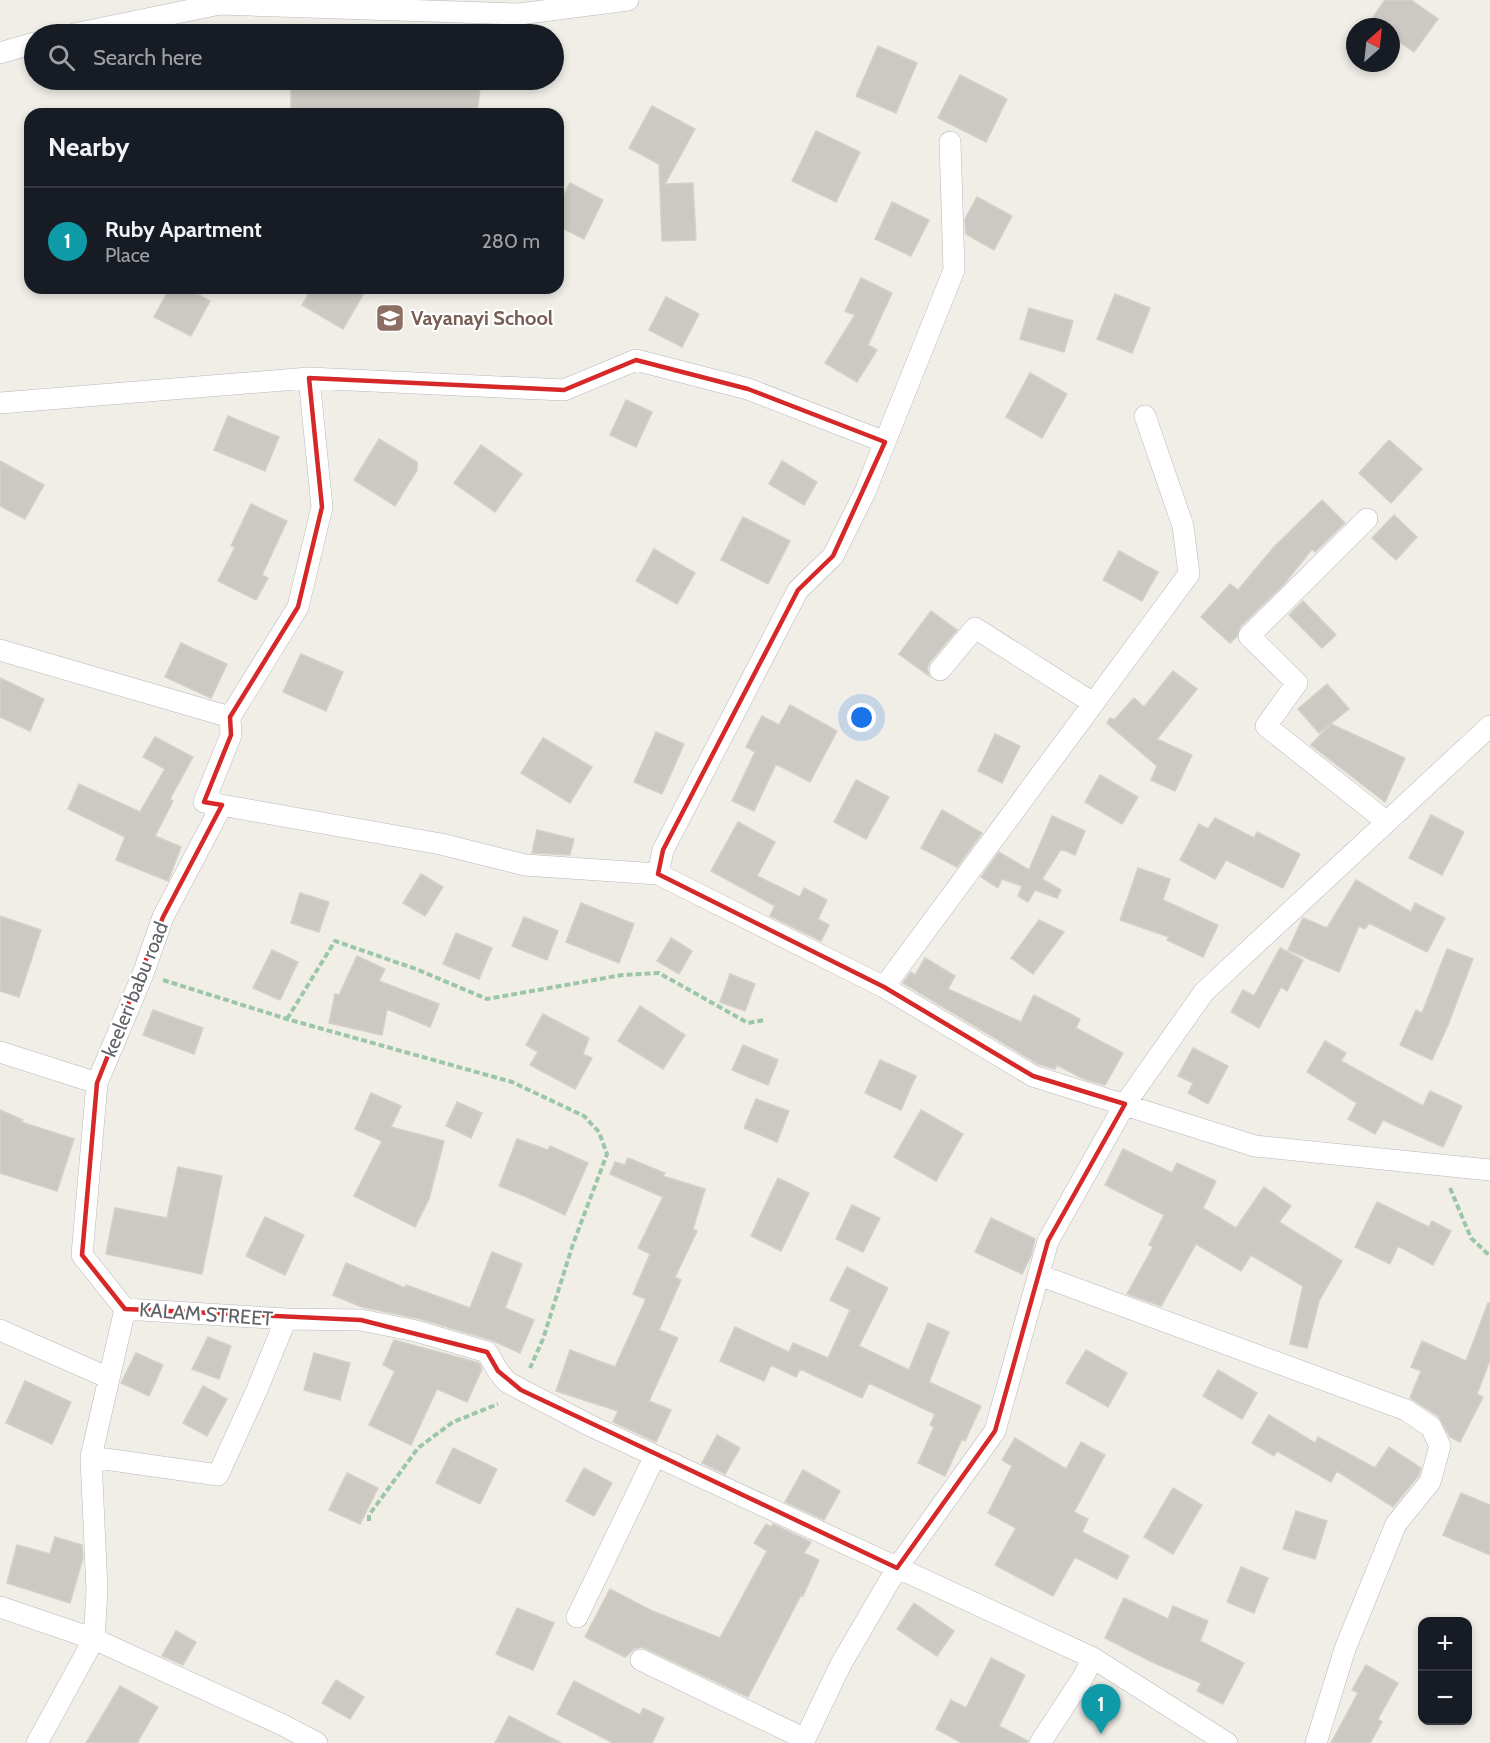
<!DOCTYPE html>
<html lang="en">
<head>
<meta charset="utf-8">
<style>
	body { margin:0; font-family:Cabin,sans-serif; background:#242831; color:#f1f3f6 }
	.controls { position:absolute; right:18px; bottom:18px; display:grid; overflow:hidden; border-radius:12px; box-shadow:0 3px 9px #0003 }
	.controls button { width:54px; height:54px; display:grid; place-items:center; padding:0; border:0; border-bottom:2px solid #363941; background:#171b24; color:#f1f3f6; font:30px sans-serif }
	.compass { position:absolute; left:1346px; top:18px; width:54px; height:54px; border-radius:50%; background:#171b24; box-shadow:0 3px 9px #0003; rotate:27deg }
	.you { position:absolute; left:862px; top:718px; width:21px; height:21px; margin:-15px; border:4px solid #fff; border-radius:50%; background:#1a73e8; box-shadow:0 0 0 9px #1a73e833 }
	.badge { display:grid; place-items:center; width:39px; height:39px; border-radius:50%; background:#d93025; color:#fff; font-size:20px; font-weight:700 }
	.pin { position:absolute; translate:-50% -50px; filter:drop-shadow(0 2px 3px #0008) }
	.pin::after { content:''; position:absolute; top:32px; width:21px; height:18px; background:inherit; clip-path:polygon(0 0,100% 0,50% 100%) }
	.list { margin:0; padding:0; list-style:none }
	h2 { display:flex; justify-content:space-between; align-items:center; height:78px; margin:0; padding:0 24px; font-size:26px }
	h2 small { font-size:20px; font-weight:400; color:#9ea1a6 }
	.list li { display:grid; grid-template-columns:39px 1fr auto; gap:18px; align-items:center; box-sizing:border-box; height:108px; padding:0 24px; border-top:2px solid #363941 }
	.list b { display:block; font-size:22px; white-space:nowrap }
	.list p { margin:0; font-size:20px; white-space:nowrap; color:#9ea1a6 }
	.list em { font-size:20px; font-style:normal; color:#9ea1a6 }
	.icon { flex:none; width:33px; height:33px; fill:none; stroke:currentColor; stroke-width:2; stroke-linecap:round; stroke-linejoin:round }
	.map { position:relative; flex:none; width:1490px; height:1743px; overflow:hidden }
	.search { position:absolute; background:#171b24; box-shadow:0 3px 9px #0003; left:24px; top:24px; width:540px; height:66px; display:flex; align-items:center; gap:15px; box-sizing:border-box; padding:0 21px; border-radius:33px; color:#9ea1a6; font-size:22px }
	.panel { position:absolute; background:#171b24; box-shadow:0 3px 9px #0003; left:24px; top:108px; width:540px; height:186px; border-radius:18px }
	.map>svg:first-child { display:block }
</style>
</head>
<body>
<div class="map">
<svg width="1490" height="1743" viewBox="0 0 1490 1743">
	<rect width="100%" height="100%" fill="#f0eee7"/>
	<path fill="#ccc9c4" stroke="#d5d0c6" stroke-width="1.5" d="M 1385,0 L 1411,0 L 1438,19 L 1414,52 L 1391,36 L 1391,27 L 1366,27 Z
		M 878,46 L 917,63 L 896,113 L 856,96 Z
		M 960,75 L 1007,99 L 986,142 L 938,118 Z
		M 291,80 L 481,80 L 477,114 L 291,114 Z
		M 652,106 L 695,129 L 665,184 L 693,183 L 696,240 L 662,241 L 659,164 L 629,148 Z
		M 816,131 L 860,152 L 836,202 L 792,181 Z
		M 570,183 L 603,200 L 584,239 L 558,226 L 558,207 Z
		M 977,197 L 1012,216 L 994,250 L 966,234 L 965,219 Z
		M 892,202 L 929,220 L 911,256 L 875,239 Z
		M 861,278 L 892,293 L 868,345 L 877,350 L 857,382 L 825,363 L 855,315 L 845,311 Z
		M 170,288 L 186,288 L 210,301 L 191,336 L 154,317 Z
		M 312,288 L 367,288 L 343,329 L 302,305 Z
		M 1115,294 L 1150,308 L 1132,353 L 1097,339 Z
		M 666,297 L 699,314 L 682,347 L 649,330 Z
		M 1029,308 L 1073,321 L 1064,352 L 1020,339 Z
		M 1030,373 L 1067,394 L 1042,438 L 1006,417 Z
		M 626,400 L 652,412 L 636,447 L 610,435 Z
		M 228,416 L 279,437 L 265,471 L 214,450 Z
		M 379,439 L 417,462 L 417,470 L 395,506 L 354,480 Z
		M 1389,440 L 1422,469 L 1391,503 L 1359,473 Z
		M 481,445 L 522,474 L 495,512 L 454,483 Z
		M 0,461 L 44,485 L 25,519 L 0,506 Z
		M 782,461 L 817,482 L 804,505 L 769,484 Z
		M 1322,500 L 1345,523 L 1315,552 L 1312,549 L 1285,583 L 1240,627 L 1237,636 L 1230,643 L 1201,617 L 1230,584 L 1238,590 L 1274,547 Z
		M 251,504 L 287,521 L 262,575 L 268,578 L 256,600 L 218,581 L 235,547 L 231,546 Z
		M 1394,515 L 1417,537 L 1396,560 L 1372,538 Z
		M 743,517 L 790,541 L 768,584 L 721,560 Z
		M 654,549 L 695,573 L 677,604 L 636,581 Z
		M 1119,551 L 1158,572 L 1142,601 L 1103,580 Z
		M 1303,601 L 1336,635 L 1322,648 L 1289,615 Z
		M 931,611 L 957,630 L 930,662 L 927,668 L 929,676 L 899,654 Z
		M 181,643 L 227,664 L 211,698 L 165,677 Z
		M 301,654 L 343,672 L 326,711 L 283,692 Z
		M 1173,671 L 1197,689 L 1157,739 L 1192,755 L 1175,791 L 1151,780 L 1157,766 L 1107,723 L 1110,718 L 1114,720 L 1134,698 L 1144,707 Z
		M 0,678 L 44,699 L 30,731 L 0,717 Z
		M 1327,684 L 1349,709 L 1319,733 L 1298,709 Z
		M 790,705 L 837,731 L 810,782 L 776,764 L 754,811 L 732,801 L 755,752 L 746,747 L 762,716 L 779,725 Z
		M 1331,724 L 1405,758 L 1385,802 L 1311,745 Z
		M 656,732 L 684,744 L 662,794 L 634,782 Z
		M 995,734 L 1020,746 L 1002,783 L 978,771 Z
		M 155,737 L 193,757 L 170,799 L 173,801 L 155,836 L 181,847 L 168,881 L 116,860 L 125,837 L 68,809 L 79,784 L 140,812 L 165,769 L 143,757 Z
		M 543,738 L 592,767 L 570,803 L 521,773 Z
		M 1100,775 L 1138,797 L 1122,824 L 1085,802 Z
		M 856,780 L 889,797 L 866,839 L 834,822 Z
		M 942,810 L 982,833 L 957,867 L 921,848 Z
		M 1431,815 L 1464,832 L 1442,875 L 1409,858 Z
		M 1052,816 L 1085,831 L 1075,855 L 1061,849 L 1042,879 L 1061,890 L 1057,898 L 1035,890 L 1028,902 L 1018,896 L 1022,886 L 1002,879 L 998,888 L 981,877 L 999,852 L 1029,870 Z
		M 1215,818 L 1254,838 L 1257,832 L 1300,854 L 1283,888 L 1226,860 L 1215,879 L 1180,860 L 1199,824 L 1208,829 Z
		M 738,822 L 775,842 L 757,876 L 800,897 L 804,888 L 827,900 L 818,919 L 829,925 L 821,941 L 770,916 L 775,906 L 711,871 Z
		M 537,830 L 574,839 L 570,855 L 532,853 Z
		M 1138,868 L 1170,879 L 1163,900 L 1218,925 L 1203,957 L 1167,940 L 1169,937 L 1120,920 Z
		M 421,874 L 443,887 L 425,916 L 403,903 Z
		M 1356,880 L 1411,912 L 1415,903 L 1445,918 L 1427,952 L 1369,923 L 1365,929 L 1359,926 L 1339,972 L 1288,950 L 1303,918 L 1327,928 Z
		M 300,893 L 329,902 L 319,932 L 291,923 Z
		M 581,903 L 634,924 L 619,963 L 566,942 Z
		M 0,916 L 41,930 L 19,997 L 0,991 Z
		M 524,917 L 558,931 L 547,960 L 512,946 Z
		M 1039,920 L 1064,932 L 1033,974 L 1011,958 Z
		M 456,933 L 492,948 L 479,979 L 443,964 Z
		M 671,938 L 692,951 L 679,974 L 657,961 Z
		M 1280,948 L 1303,960 L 1287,991 L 1281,987 L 1259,1028 L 1231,1012 L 1243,990 L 1254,996 Z
		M 1447,949 L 1473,959 L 1448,1025 L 1432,1060 L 1400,1045 L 1416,1010 L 1422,1013 Z
		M 272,950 L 298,962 L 280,1000 L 253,988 Z
		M 357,956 L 385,969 L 379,981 L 439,1004 L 430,1027 L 387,1009 L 382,1035 L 329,1023 L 335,994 L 339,995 Z
		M 925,958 L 955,976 L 948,989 L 1021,1022 L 1034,995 L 1080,1019 L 1076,1028 L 1123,1053 L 1105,1085 L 1084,1079 L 1057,1065 L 1055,1069 L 1038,1064 L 903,983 L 911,972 L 915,975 Z
		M 730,974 L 755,984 L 745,1011 L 720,1002 Z
		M 640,1006 L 685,1035 L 663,1069 L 618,1041 Z
		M 153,1010 L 203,1028 L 194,1054 L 143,1035 Z
		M 543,1014 L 589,1038 L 583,1054 L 592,1058 L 575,1089 L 530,1065 L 538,1052 L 526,1045 Z
		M 1325,1041 L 1346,1053 L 1341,1061 L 1423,1106 L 1430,1091 L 1462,1106 L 1443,1147 L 1383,1120 L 1375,1134 L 1348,1119 L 1357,1103 L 1307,1072 Z
		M 743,1045 L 778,1060 L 768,1085 L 732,1070 Z
		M 1193,1048 L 1228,1066 L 1208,1104 L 1188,1093 L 1193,1083 L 1178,1076 Z
		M 880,1060 L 916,1076 L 901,1110 L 865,1093 Z
		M 371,1093 L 401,1106 L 391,1127 L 444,1141 L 429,1199 L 415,1227 L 354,1196 L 382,1141 L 355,1129 Z
		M 756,1099 L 789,1111 L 777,1142 L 744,1128 Z
		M 457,1102 L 482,1113 L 471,1138 L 446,1126 Z
		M 0,1110 L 23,1120 L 21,1122 L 74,1139 L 57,1191 L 0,1173 Z
		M 921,1110 L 963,1134 L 936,1181 L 894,1157 Z
		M 517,1139 L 548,1150 L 550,1146 L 588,1163 L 565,1215 L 527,1197 L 499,1186 Z
		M 1123,1149 L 1172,1173 L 1177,1163 L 1216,1181 L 1203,1208 L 1236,1228 L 1264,1187 L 1291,1206 L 1279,1222 L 1342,1261 L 1319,1301 L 1307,1348 L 1290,1344 L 1303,1286 L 1251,1255 L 1241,1271 L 1196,1244 L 1161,1306 L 1127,1294 L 1153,1247 L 1149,1245 L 1164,1215 L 1105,1185 Z
		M 628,1158 L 665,1173 L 663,1176 L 705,1189 L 693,1229 L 697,1231 L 675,1277 L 681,1280 L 659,1330 L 678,1338 L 649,1401 L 671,1410 L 656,1442 L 613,1422 L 618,1411 L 556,1391 L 570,1350 L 615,1367 L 646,1299 L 633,1294 L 650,1254 L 638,1248 L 663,1197 L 610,1174 L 615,1162 L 625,1165 Z
		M 178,1167 L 222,1176 L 202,1274 L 106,1254 L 115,1208 L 167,1218 Z
		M 778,1178 L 809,1193 L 781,1251 L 751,1236 Z
		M 1377,1202 L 1429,1227 L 1432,1221 L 1451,1231 L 1433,1265 L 1398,1246 L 1390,1264 L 1355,1247 Z
		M 852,1205 L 880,1218 L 863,1252 L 836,1239 Z
		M 265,1217 L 304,1235 L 285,1275 L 246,1256 Z
		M 991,1218 L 1035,1239 L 1031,1256 L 1022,1274 L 975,1252 Z
		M 492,1252 L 522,1264 L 505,1308 L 534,1320 L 520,1353 L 491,1340 L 420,1319 L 362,1307 L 333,1295 L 346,1263 L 405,1288 L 406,1285 L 470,1308 Z
		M 847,1267 L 888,1288 L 859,1346 L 909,1370 L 928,1323 L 949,1332 L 929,1382 L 981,1406 L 965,1441 L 962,1439 L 945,1476 L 918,1463 L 934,1427 L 930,1425 L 935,1414 L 869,1383 L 862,1398 L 800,1369 L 796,1377 L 771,1365 L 764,1381 L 720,1361 L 735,1327 L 789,1352 L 793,1343 L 828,1358 L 850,1310 L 830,1300 Z
		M 1488,1303 L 1490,1303 L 1490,1360 L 1477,1394 L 1483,1397 L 1460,1442 L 1450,1437 L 1438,1416 L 1410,1398 L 1421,1371 L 1411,1367 L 1422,1341 L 1466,1361 Z
		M 208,1337 L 231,1346 L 219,1379 L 192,1369 Z
		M 394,1340 L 479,1363 L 482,1369 L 467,1402 L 437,1389 L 411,1445 L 369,1425 L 395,1371 L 383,1365 Z
		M 1086,1350 L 1127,1373 L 1108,1407 L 1066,1383 Z
		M 136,1353 L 163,1365 L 149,1396 L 121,1383 Z
		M 314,1353 L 350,1363 L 340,1400 L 304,1390 Z
		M 1218,1370 L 1257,1393 L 1242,1419 L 1203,1396 Z
		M 25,1381 L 71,1402 L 52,1444 L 6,1423 Z
		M 203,1386 L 227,1399 L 207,1436 L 183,1423 Z
		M 1269,1415 L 1315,1443 L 1318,1437 L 1375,1468 L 1389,1447 L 1421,1468 L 1419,1475 L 1393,1507 L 1337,1471 L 1331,1482 L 1277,1451 L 1274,1456 L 1252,1443 Z
		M 717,1435 L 740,1448 L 725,1474 L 702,1463 Z
		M 1015,1438 L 1066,1469 L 1081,1442 L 1105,1455 L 1074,1512 L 1088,1519 L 1082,1532 L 1129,1556 L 1117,1579 L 1075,1557 L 1053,1596 L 995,1565 L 1016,1528 L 988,1513 L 1012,1466 L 1002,1460 Z
		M 453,1448 L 497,1469 L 480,1504 L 436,1483 Z
		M 584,1468 L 612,1483 L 594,1516 L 566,1501 Z
		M 803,1470 L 840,1491 L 824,1520 L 785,1502 Z
		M 347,1473 L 378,1488 L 360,1524 L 329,1510 Z
		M 1173,1488 L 1202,1505 L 1173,1554 L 1144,1537 Z
		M 1461,1493 L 1490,1505 L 1490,1555 L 1443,1535 Z
		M 1296,1511 L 1327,1521 L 1315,1559 L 1283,1549 Z
		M 766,1524 L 771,1527 L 773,1524 L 811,1542 L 804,1553 L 819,1560 L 803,1596 L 801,1595 L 748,1697 L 647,1649 L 641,1647 L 634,1649 L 625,1657 L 585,1637 L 610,1589 L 650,1610 L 720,1638 L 767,1551 L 754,1543 Z
		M 55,1537 L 82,1545 L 83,1558 L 70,1603 L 7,1583 L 17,1545 L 50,1554 Z
		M 1241,1567 L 1268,1578 L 1254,1613 L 1227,1602 Z
		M 1124,1598 L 1168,1619 L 1173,1606 L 1208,1621 L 1200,1641 L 1244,1663 L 1223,1704 L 1197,1691 L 1201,1683 L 1150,1661 L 1105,1638 Z
		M 914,1603 L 954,1631 L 937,1656 L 897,1629 Z
		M 517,1608 L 554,1623 L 533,1670 L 496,1654 Z
		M 176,1631 L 196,1642 L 183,1665 L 162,1656 Z
		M 991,1658 L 1025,1675 L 999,1726 L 1028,1741 L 1027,1743 L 962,1743 L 936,1729 L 951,1700 L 966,1708 Z
		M 1366,1665 L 1398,1683 L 1378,1719 L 1382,1722 L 1370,1743 L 1331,1743 L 1358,1693 L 1352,1690 Z
		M 336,1680 L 364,1697 L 350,1719 L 322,1703 Z
		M 574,1681 L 640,1715 L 643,1708 L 664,1718 L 652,1743 L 613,1743 L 557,1714 Z
		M 120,1686 L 158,1707 L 137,1743 L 86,1743 Z
		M 509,1716 L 561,1743 L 495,1743 Z"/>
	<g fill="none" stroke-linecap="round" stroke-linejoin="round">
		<g stroke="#b5b8bb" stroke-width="22">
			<path id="minor" d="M 220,4 L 519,14 L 628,0
				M 74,34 L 220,4 L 222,0
				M 0,53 L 34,43
				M 309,378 L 564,390 L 636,360 L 748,389 L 885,442
				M 0,403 L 309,378 L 322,507 L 298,607 L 230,717 L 231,735 L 204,802 L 441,844 L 525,865 L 658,874 L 884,987 L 1033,1076 L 1255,1146 L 1490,1170
				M 1367,519 L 1249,636 L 1297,683 L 1266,726 L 1387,822
				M 0,650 L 230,717
				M 940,670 L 975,628 L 1093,703
				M 658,874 L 663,850 L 798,590 L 833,556 L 865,492 L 954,270 L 950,142
				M 884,987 L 1189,574 L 1183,526 L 1145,416
				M 0,1052 L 97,1083 L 143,974 L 163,917 L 222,805
				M 1039,1275 L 1406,1410 L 1431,1427 L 1440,1446 L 1430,1482 L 1396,1524 L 1345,1649 L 1316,1743
				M 125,1309 L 286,1319
				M 0,1330 L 109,1378
				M 91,1457 L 218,1475 L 256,1392 L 286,1319 L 361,1320 L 416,1331 L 487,1352 L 498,1371 L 507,1382 L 591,1426 L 1093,1658 L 1227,1743
				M 0,1607 L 94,1639 L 97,1591 L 91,1457 L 125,1309 L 82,1255 L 97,1083
				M 577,1617 L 655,1456
				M 641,1660 L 805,1739
				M 37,1743 L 94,1639 L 283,1725 L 317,1743
				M 803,1743 L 841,1664 L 897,1568 L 995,1431 L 1048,1241 L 1125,1104 L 1204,992 L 1490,726
				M 1040,1743 L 1082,1679 L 1093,1658"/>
		</g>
		<path stroke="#9cc6a8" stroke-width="4" stroke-dasharray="6 3" stroke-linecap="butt" d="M 163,980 L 287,1019 L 512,1082 L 584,1116 L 599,1132 L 607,1154 L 573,1244 L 543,1339 L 530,1368
			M 287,1019 L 335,941 L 416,969 L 487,999 L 622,975 L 659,973 L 748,1023 L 764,1020
			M 1450,1188 L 1471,1238 L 1490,1256
			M 369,1521 L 369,1515 L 418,1448 L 453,1422 L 498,1404"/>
		<use href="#minor" stroke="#fff" stroke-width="21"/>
	</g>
	<path fill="none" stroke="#d62828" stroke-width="4.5" stroke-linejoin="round" d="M 636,360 L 748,389 L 885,442 L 833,556 L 798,590 L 663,850 L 658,874 L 884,987 L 1033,1076 L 1125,1104 L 1048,1241 L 995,1431 L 897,1568 L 521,1390 L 498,1371 L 487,1352 L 361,1320 L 125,1309 L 82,1255 L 97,1083 L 163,917 L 222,805 L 204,802 L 231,735 L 230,717 L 298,607 L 322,507 L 309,378 L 564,390 Z"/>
	<defs>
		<g id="school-square" transform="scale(1.5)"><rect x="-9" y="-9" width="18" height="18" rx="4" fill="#8d6e63" stroke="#fff"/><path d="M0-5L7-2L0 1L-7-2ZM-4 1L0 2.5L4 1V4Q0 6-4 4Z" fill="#fff"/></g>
	</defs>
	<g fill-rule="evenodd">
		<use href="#school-square" x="390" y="318"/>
	</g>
	<g text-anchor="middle" stroke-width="4.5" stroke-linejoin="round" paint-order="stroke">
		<g font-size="20" font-weight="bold" fill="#785e54" stroke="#fff" text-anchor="start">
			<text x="411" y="325">Vayanayi School</text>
		</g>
		<g font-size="20" fill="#5f6367" stroke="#fff">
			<text transform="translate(135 989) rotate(-68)" y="7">keeleri babu road</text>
			<text transform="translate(206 1314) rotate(4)" y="7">KALAM STREET</text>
		</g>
	</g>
</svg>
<div class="controls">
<button>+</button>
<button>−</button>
</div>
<svg class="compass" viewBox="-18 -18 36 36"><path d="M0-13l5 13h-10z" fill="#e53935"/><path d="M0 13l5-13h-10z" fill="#9ea1a6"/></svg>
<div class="you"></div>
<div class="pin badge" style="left:1101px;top:1734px;background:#0f9aa8">1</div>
<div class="search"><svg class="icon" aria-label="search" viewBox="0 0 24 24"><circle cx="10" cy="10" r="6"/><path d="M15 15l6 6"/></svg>Search here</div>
<section class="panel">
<h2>Nearby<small></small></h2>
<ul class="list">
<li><span class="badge" style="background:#0f9aa8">1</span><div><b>Ruby Apartment</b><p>Place</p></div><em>280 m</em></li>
</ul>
</section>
</div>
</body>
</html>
